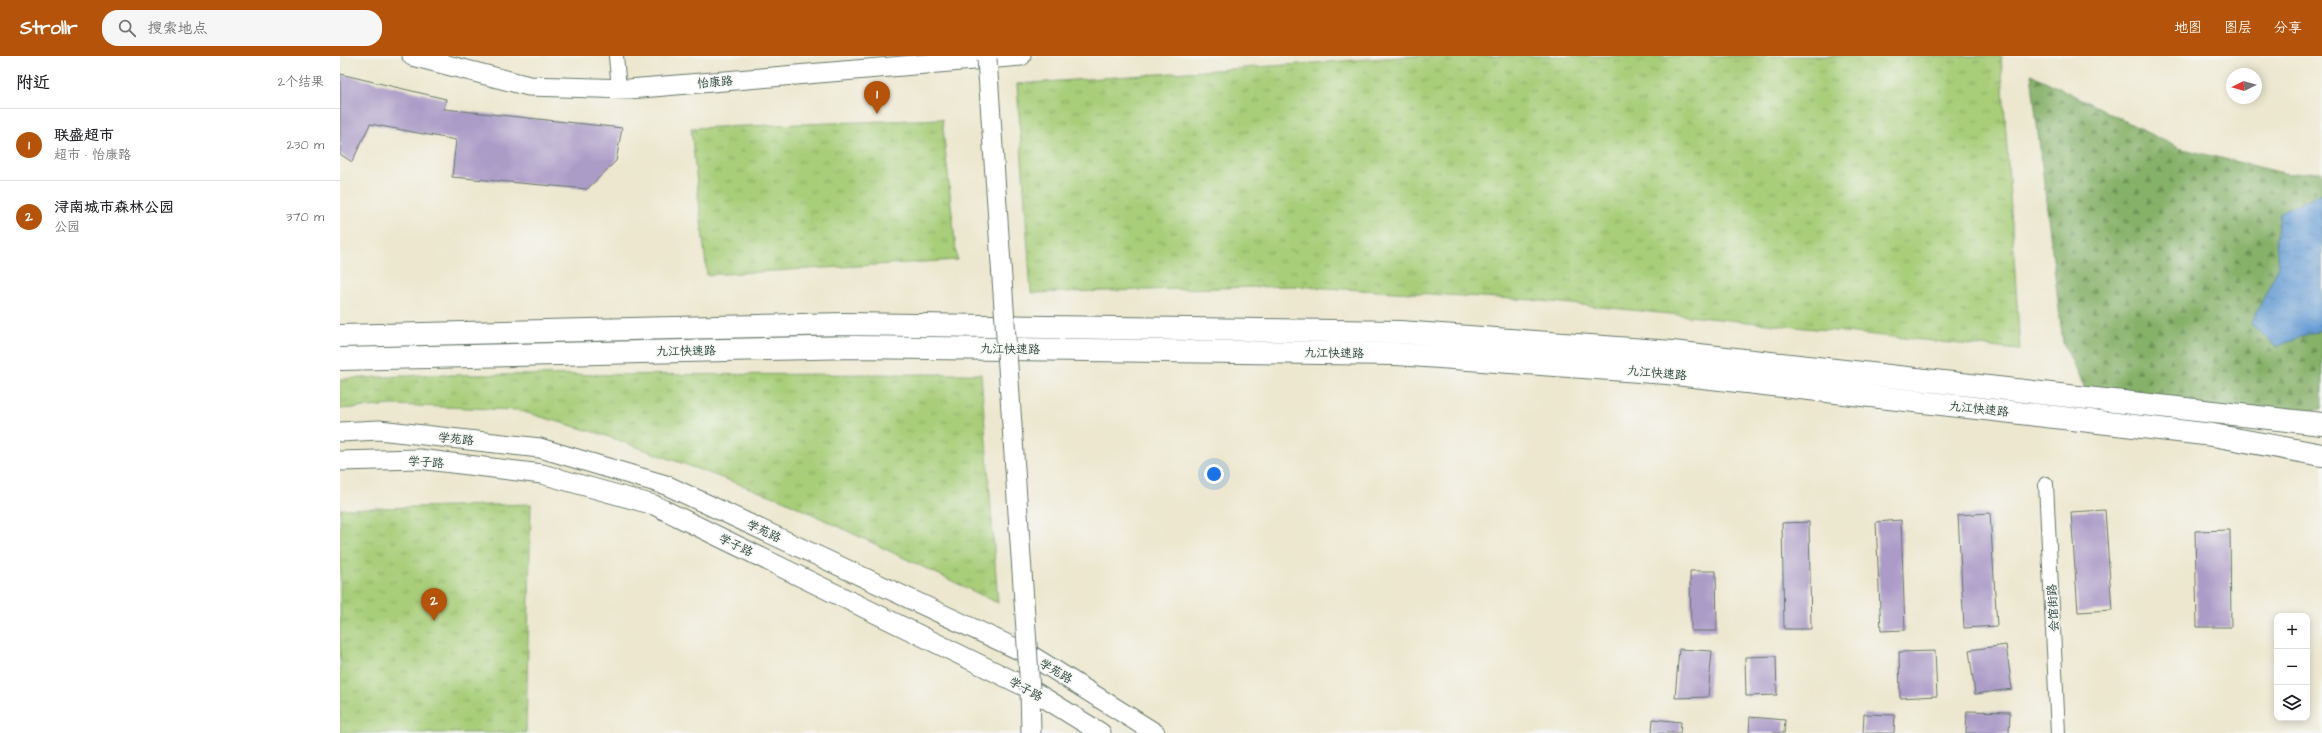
<!DOCTYPE html>
<html lang="zh">
<head>
<meta charset="utf-8">
<style>
	body { margin:0; font-family:"Architects Daughter","LXGW WenKai TC",sans-serif; background:#f6f6f6; color:#202124 }
	.controls { position:absolute; right:12px; bottom:12px; display:grid; overflow:hidden; border-radius:8px; box-shadow:0 2px 10px #0003 }
	.controls button { width:36px; height:36px; display:grid; place-items:center; padding:0; border:0; border-bottom:1px solid #e0e0e0; background:#fff; color:#202124; font:20px sans-serif }
	.compass { position:absolute; left:1886px; top:12px; width:36px; height:36px; border-radius:50%; background:#fff; box-shadow:0 2px 10px #0003; rotate:265deg }
	.you { position:absolute; left:874px; top:418px; width:14px; height:14px; margin:-10px; border:3px solid #fff; border-radius:50%; background:#1a73e8; box-shadow:0 0 0 6px #1a73e833 }
	.badge { display:grid; place-items:center; width:26px; height:26px; border-radius:50%; background:#b45309; color:#fff; font-size:13px; font-weight:700 }
	.pin { position:absolute; translate:-50% -33px; filter:drop-shadow(0 1px 2px #0008) }
	.pin::after { content:''; position:absolute; top:21px; width:14px; height:12px; background:inherit; clip-path:polygon(0 0,100% 0,50% 100%) }
	.list { margin:0; padding:0; list-style:none }
	h2 { display:flex; justify-content:space-between; align-items:center; height:52px; margin:0; padding:0 16px; font-size:17px }
	h2 small { font-size:13px; font-weight:400; color:#757577 }
	.list li { display:grid; grid-template-columns:26px 1fr auto; gap:12px; align-items:center; box-sizing:border-box; height:72px; padding:0 16px; border-top:1px solid #e0e0e0 }
	.list b { display:block; font-size:15px; white-space:nowrap }
	.list p { margin:0; font-size:13px; white-space:nowrap; color:#757577 }
	.list em { font-size:13px; font-style:normal; color:#757577 }
	.icon { flex:none; width:22px; height:22px; fill:none; stroke:currentColor; stroke-width:2; stroke-linecap:round; stroke-linejoin:round }
	.map { position:relative; flex:none; width:1982px; height:677px; overflow:hidden }
	header { display:flex; align-items:center; gap:24px; box-sizing:border-box; height:56px; padding:0 20px; background:#b45309; color:#fff }
	header strong { font-size:19px }
	nav { display:flex; gap:22px; margin-inline-start:auto; font-size:14px }
	.search { width:280px; height:36px; background:#f6f6f6; display:flex; align-items:center; gap:10px; box-sizing:border-box; padding:0 14px; border-radius:16px; color:#757577; font-size:15px }
	main { display:flex }
	aside { flex:1; background:#fff }
	.map>svg:first-child { display:block }
</style>
</head>
<body>
<header>
<strong>Strollr</strong>
<div class="search"><svg class="icon" aria-label="search" viewBox="0 0 24 24"><circle cx="10" cy="10" r="6"/><path d="M15 15l6 6"/></svg>搜索地点</div>
<nav><a>地图</a><a>图层</a><a>分享</a></nav>
</header>
<main>
<aside>
<h2>附近<small>2个结果</small></h2>
<ul class="list">
<li><span class="badge">1</span><div><b>联盛超市</b><p>超市 · 怡康路</p></div><em>230 m</em></li>
<li><span class="badge">2</span><div><b>浔南城市森林公园</b><p>公园</p></div><em>370 m</em></li>
</ul>
</aside>
<div class="map">
<svg width="1982" height="677" viewBox="0 0 1982 677">
	<defs>
		<pattern id="forest-firs" width="22" height="20" patternUnits="userSpaceOnUse"><rect width="22" height="20" fill="#86b169"/><path d="M5 1l3.5 6h-7zM16 11l3.5 6h-7z" fill="#6d9157"/></pattern>
		<pattern id="park-tufts" width="24" height="20" patternUnits="userSpaceOnUse"><rect width="24" height="20" fill="#a8ce79"/><path d="M3 7l-1-3M5 7V3M7 7l1-3M15 17l-1-3M17 17v-4M19 17l1-3" fill="none" stroke="#88a864"/></pattern>
		<pattern id="water-ripples" width="26" height="14" patternUnits="userSpaceOnUse"><rect width="26" height="14" fill="#679dd4"/><path d="M2 4q2-2 4 0t4 0M15 11q2-2 4 0t4 0" fill="none" stroke="#5481ad"/></pattern>
	</defs>
	<rect width="100%" height="100%" fill="#f6f6f2"/>
	<filter id="ink" filterUnits="userSpaceOnUse"><feTurbulence type="fractalNoise" baseFrequency=".025" numOctaves="2"/><feDisplacementMap in="SourceGraphic" scale="8" xChannelSelector="R" yChannelSelector="G"/><feConvolveMatrix kernelMatrix="1 2 1 2 8 2 1 2 1" color-interpolation-filters="sRGB"/></filter>
	<filter id="wash" filterUnits="userSpaceOnUse"><feTurbulence type="fractalNoise" baseFrequency=".012" numOctaves="4" result="noise"/><feDisplacementMap in="SourceGraphic" scale="16" xChannelSelector="R" yChannelSelector="G"/><feGaussianBlur stdDeviation="0.9" result="paint"/><feColorMatrix in="noise" values="0 0 0 0 0 0 0 0 0 0 0 0 0 0 0 0 0 1.4 0 .05"/><feComposite in="paint" operator="in"/></filter>
	<g filter="url(#wash)">
		<rect width="100%" height="100%" fill="#ece7ce"/>
		<path fill="url(#forest-firs)" stroke="#52774e" d="M 1691,18 L 1839,92 L 1948,118 L 1982,115 L 1982,353 L 1962,357 L 1852,365 L 1755,353 L 1723,287 Z"/>
		<path fill="url(#park-tufts)" stroke="#648656" d="M 1073,0 L 1661,0 L 1680,294 L 1193,244 L 952,230 L 691,237 L 677,28 Z
			M 602,63 L 617,204 L 367,219 L 351,72 Z
			M 641,318 L 658,547 L 443,444 L 264,379 L 177,354 L 54,349 L 0,353 L 0,323 L 84,319 Z
			M 191,448 L 186,677 L 0,677 L 0,453 Z"/>
		<path fill="url(#water-ripples)" stroke="#436d84" d="M 1982,137 L 1982,275 L 1971,277 L 1936,291 L 1911,268 L 1938,212 L 1936,184 L 1940,156 Z"/>
		<g id="blocks">
			<path fill="#ab9cc7" d="M 0,18 L 106,43 L 104,53 L 282,72 L 276,105 L 247,133 L 112,121 L 116,84 L 30,68 L 12,106 L 0,98 Z
				M 1765,454 L 1772,554 L 1738,556 L 1731,456 Z
				M 1650,457 L 1657,570 L 1624,572 L 1618,459 Z
				M 1561,464 L 1565,574 L 1541,575 L 1536,466 Z
				M 1469,466 L 1471,573 L 1444,573 L 1442,467 Z
				M 1890,474 L 1891,571 L 1857,571 L 1855,475 Z
				M 1350,515 L 1376,515 L 1377,575 L 1351,575 Z
				M 1666,589 L 1672,633 L 1635,638 L 1629,594 Z
				M 1339,593 L 1372,595 L 1368,641 L 1335,642 Z
				M 1595,595 L 1597,640 L 1560,642 L 1559,596 Z
				M 1436,600 L 1437,639 L 1406,640 L 1405,601 Z
				M 1627,655 L 1670,656 L 1669,677 L 1626,677 Z
				M 1524,658 L 1555,659 L 1554,677 L 1523,677 Z
				M 1410,661 L 1445,664 L 1444,677 L 1409,677 Z
				M 1313,663 L 1341,666 L 1340,677 L 1312,677 Z"/>
		</g>
	</g>
	<g filter="url(#ink)">
		<use href="#blocks" fill-opacity="0" stroke="#67786a" stroke-width="1"/>
		<g fill="none" stroke-linecap="round" stroke-linejoin="round">
			<g stroke="#67786a" stroke-width="16">
				<path id="street" d="M 276,0 L 279,33
					M 1706,428 L 1718,677"/>
			</g>
			<g stroke="#67786a" stroke-width="21">
				<path id="secondary" d="M 72,0 L 189,30 L 289,33 L 681,0
					M 0,376 L 39,374 L 200,392 L 326,429 L 692,600 L 815,677
					M 0,405 L 79,403 L 202,418 L 314,449 L 690,633 L 761,677
					M 690,633 L 691,677"/>
			</g>
			<g stroke="#67786a" stroke-width="24">
				<path id="highway" d="M 0,280 L 504,268 L 1060,276 L 1332,296 L 1982,368
					M 0,303 L 515,291 L 1057,298 L 1327,317 L 1873,379 L 1982,399"/>
			</g>
			<use href="#street" stroke="#fff" stroke-width="14"/>
			<use href="#secondary" stroke="#fff" stroke-width="19"/>
			<use href="#highway" stroke="#fff" stroke-width="22"/>
			<g stroke="#67786a" stroke-width="21" stroke-linecap="butt">
				<path id="secondary-bridge" d="M 647,3 L 690,633"/>
			</g>
			<use href="#secondary-bridge" stroke="#fff" stroke-width="19"/>
		</g>
	</g>
	<g text-anchor="middle" stroke-width="3" stroke-linejoin="round" paint-order="stroke">
		<g font-size="12" fill="#1f3d34" stroke="#f6f6f2">
			<text transform="translate(375 26) rotate(-5)" y="4">怡康路</text>
			<text transform="translate(670 293) rotate(1)" y="4">九江快速路</text>
			<text transform="translate(346 295) rotate(-1)" y="4">九江快速路</text>
			<text transform="translate(994 297) rotate(1)" y="4">九江快速路</text>
			<text transform="translate(1317 317) rotate(5)" y="4">九江快速路</text>
			<text transform="translate(1639 353) rotate(6)" y="4">九江快速路</text>
			<text transform="translate(116 383) rotate(6)" y="4">学苑路</text>
			<text transform="translate(86 406) rotate(4)" y="4">学子路</text>
			<text transform="translate(424 475) rotate(25)" y="4">学苑路</text>
			<text transform="translate(396 489) rotate(26)" y="4">学子路</text>
			<text transform="translate(1713 552) rotate(-93)" y="4">会馆街路</text>
			<text transform="translate(716 615) rotate(31)" y="4">学苑路</text>
			<text transform="translate(686 633) rotate(29)" y="4">学子路</text>
		</g>
	</g>
</svg>
<div class="controls">
<button>+</button>
<button>−</button>
<button><svg class="icon" aria-label="layers" viewBox="0 0 24 24"><path d="M12 4l9 5-9 5-9-5zM3 14l9 5 9-5"/></svg></button>
</div>
<svg class="compass" viewBox="-18 -18 36 36"><path d="M0-13l5 13h-10z" fill="#e53935"/><path d="M0 13l5-13h-10z" fill="#757577"/></svg>
<div class="you"></div>
<div class="pin badge" style="left:537px;top:58px">1</div>
<div class="pin badge" style="left:94px;top:565px">2</div>
</div>
</main>
</body>
</html>
